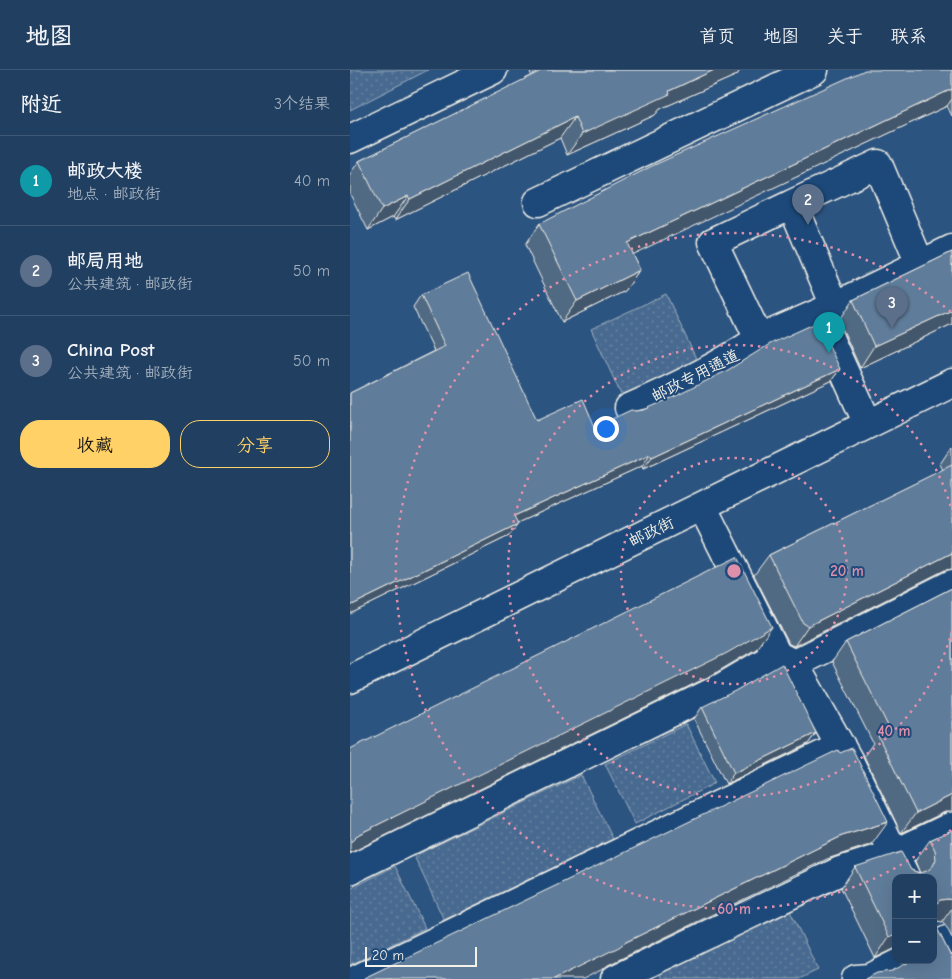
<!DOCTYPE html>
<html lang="zh">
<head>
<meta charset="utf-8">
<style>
	body { margin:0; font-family:"Comic Neue","LXGW WenKai TC",sans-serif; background:#2d4a6a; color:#f1f3f6 }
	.controls { position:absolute; right:15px; bottom:15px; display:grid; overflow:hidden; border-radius:10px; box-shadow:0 5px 20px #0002 }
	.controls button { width:45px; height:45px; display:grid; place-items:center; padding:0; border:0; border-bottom:1px solid #3e5876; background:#213f61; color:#f1f3f6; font:25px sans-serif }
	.scale { position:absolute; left:15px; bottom:12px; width:112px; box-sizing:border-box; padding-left:5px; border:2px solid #f4f1e8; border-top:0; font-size:14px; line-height:18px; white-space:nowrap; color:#f4f1e8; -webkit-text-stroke:4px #1f4a7a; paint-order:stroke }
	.you { position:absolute; left:255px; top:358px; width:18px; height:18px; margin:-12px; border:4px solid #fff; border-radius:50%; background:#1a73e8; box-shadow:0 0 0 8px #1a73e833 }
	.badge { display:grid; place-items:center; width:32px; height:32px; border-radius:50%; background:#ffd166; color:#fff; font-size:16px; font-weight:700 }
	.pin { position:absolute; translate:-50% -41px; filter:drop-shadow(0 1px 2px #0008) }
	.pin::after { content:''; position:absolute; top:26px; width:18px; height:15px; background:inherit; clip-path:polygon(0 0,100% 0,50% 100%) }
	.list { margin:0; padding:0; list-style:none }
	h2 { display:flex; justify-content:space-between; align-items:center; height:65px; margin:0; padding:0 20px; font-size:21px }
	h2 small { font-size:16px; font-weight:400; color:#a2afbd }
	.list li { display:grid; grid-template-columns:32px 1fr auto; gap:15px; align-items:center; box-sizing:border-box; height:90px; padding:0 20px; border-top:1px solid #3e5876 }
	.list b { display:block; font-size:19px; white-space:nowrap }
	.list p { margin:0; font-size:16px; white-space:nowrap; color:#a2afbd }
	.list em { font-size:16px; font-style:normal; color:#a2afbd }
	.actions { display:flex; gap:10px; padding:15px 20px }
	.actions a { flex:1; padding:11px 0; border:1px solid #ffd166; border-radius:20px; text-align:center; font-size:18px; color:#ffd166 }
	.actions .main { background:#ffd166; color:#111 }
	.map { position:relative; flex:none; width:602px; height:909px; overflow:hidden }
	header { display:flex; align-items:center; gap:30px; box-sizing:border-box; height:70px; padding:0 25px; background:#213f61; border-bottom:1px solid #3e5876 }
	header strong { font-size:24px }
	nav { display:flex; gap:28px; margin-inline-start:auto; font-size:18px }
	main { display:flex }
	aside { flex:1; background:#213f61 }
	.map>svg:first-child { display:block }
</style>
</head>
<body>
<header>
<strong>地图</strong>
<nav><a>首页</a><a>地图</a><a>关于</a><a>联系</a></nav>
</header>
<main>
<aside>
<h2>附近<small>3个结果</small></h2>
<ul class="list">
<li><span class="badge" style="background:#0f9aa8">1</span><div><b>邮政大楼</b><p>地点 · 邮政街</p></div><em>40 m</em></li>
<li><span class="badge" style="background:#5c6f8a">2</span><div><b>邮局用地</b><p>公共建筑 · 邮政街</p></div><em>50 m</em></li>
<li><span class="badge" style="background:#5c6f8a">3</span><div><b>China Post</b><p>公共建筑 · 邮政街</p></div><em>50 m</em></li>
</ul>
<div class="actions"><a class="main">收藏</a><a>分享</a></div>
</aside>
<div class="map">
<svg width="602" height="909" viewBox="0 0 602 909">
	<defs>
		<pattern id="grass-dots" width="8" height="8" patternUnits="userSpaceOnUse" patternTransform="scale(1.25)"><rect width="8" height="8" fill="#496b90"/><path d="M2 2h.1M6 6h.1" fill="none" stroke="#6481a0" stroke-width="1.8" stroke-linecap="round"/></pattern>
	</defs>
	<rect width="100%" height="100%" fill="#2c5481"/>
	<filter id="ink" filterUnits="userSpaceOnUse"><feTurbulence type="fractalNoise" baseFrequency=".02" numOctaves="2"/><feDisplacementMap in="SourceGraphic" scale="10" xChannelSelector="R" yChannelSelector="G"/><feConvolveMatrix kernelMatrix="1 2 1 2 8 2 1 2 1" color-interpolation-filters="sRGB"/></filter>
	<g filter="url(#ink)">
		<path fill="url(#grass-dots)" stroke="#9eaebc" d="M 0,0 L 78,0 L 0,40 Z
			M 316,224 L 349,295 L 273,329 L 241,259 Z
			M 336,654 L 365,713 L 285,754 L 255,694 Z
			M 231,705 L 263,769 L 94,850 L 64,786 Z
			M 45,796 L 75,858 L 0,895 L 0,819 Z
			M 440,841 L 468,900 L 449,909 L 312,909 L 309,903 Z"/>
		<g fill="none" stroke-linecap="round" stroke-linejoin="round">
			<g stroke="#f4f1e8" stroke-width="31">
				<path id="minor" d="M 0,69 L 143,0
					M 188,132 L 464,0
					M 442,134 L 363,172 L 409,269 L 485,236 L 602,179
					M 485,236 L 442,134 L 528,94 L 570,194
					M 468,244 L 518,354
					M 279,338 C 325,318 368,297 409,269
					M 352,436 L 427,585 L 444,594 L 500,693 L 556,808
					M 444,594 L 602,514
					M 0,609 L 602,313
					M 0,800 L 369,619 L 427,585
					M 583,877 L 602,868
					M 7,909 L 491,676
					M 265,909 L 490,801 L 544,784 L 602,756
					M 506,909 L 520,908 L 556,890"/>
			</g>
			<use href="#minor" stroke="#1f4a7a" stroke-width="28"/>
		</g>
		<path fill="#516a84" stroke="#f4f1e8" d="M 183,0 L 390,0 L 387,5 L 310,39 L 305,45 L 217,85 L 210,68 L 45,150 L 43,147 L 18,160 L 0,124 L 0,104 L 9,91 L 182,6 L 180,3 Z
			M 602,0 L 602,46 L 597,36 L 282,184 L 290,200 L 275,221 L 212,252 L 175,175 L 189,154 Z
			M 602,182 L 602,254 L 510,298 L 489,251 L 503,230 Z
			M 71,225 L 187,350 L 245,357 L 286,341 L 490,299 L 481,311 L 293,399 L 292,396 L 167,453 L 168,454 L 159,466 L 0,544 L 0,323 L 84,281 L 63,237 Z
			M 602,376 L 602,499 L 595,500 L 444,576 L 439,574 L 404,505 L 419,485 L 593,400 L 590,394 Z
			M 602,518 L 602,742 L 595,742 L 551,763 L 514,686 L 523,673 L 482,592 L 496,572 Z
			M 352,637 L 466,663 L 458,674 L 376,714 L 344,649 Z
			M 602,760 L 602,868 L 597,858 L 592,852 L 583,850 L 546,808 L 546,878 L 525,888 L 491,818 L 505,797 L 561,800 L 570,803 L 565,791 L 580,770 Z
			M 583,850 L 602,889 L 542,901 L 583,890 Z"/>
		<path fill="#42566c" stroke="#f4f1e8" d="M 364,0 L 390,0 L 387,5 L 310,39 L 305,45 L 217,85 L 232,64 L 319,21 Z
			M 602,19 L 602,29 L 597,36 L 262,194 L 277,173 Z
			M 225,47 L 210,68 L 45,150 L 60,129 Z
			M 58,126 L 43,147 L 18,160 L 32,139 Z
			M 290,200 L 275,221 L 212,252 L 227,231 Z
			M 602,240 L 602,254 L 510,298 L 524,276 Z
			M 490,299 L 481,311 L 293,399 L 302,387 Z
			M 300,384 L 292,396 L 156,458 L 164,446 Z
			M 168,454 L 159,466 L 0,544 L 0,536 Z
			M 602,483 L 602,499 L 595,500 L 444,576 L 458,556 Z
			M 422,557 L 406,579 L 362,605 L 0,783 L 0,772 L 9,764 Z
			M 466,663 L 458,674 L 376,714 L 384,703 Z
			M 602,725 L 602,742 L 595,742 L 551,763 L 566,743 Z
			M 538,752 L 522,774 L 477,789 L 258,895 L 253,899 L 233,909 L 204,909 L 274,873 L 492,766 Z
			M 598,829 L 602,830 L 602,838 L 592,852 L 583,850 L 583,838 L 585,835 L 590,830 Z
			M 546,864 L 546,878 L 525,888 L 539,867 Z"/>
		<path fill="#5e7b9a" stroke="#f4f1e8" d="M 193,0 L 364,0 L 319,21 L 320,24 L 232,64 L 225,47 L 60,129 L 58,126 L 32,139 L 9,91 Z
			M 515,0 L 602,0 L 602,19 L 277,173 L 290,200 L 227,231 L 189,154 L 302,96 Z
			M 602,182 L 602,240 L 524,276 L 503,230 Z
			M 118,203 L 187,350 L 233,329 L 245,357 L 281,340 L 286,341 L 294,340 L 328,325 L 378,300 L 420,274 L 468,252 L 490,299 L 302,387 L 300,384 L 164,446 L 168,454 L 0,536 L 0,323 L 95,276 L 71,225 Z
			M 602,395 L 602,483 L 458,556 L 453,553 L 419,485 Z
			M 387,487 L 422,557 L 377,583 L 9,764 L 2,771 L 0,772 L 0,679 Z
			M 602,518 L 602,725 L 566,743 L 528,666 L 540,660 L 496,572 Z
			M 432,594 L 466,663 L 384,703 L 352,637 L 385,621 Z
			M 502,678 L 538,752 L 492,766 L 274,873 L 269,877 L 204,909 L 15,909 L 14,908 L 488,680 L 490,683 Z
			M 602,760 L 602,830 L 598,829 L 590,830 L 585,835 L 583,840 L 583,808 L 546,808 L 546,864 L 539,867 L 505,797 L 551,782 L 561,800 L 569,803 L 577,801 L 583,796 L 586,789 L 585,780 L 580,770 Z
			M 583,850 L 602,889 L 602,909 L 515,909 L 527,903 L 542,901 L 563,890 L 583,890 L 583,878 L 586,870 L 585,863 L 583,861 Z"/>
	</g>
	<g fill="none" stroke="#de8fa9" stroke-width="2.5" stroke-dasharray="2.5 5">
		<circle cx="384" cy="501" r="113"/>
		<path d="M602 561A226 226 0 1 1 602 441"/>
		<path d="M601 760A338 338 0 1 1 601 242"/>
	</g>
	<g text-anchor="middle" stroke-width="4" stroke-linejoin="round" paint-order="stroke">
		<g font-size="16" fill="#f4f1e8" stroke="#1f4a7a">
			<text transform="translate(345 305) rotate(-27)" y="6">邮政专用通道</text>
			<text transform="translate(301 461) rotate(-26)" y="6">邮政街</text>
		</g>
	</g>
	<circle cx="384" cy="501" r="8" fill="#de8fa9" stroke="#1f4a7a" stroke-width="2.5"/>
	<g font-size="15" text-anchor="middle" font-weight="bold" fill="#de8fa9" stroke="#1f4a7a" stroke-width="4" stroke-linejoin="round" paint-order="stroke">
		<text x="497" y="506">20 m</text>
		<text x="544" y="666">40 m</text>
		<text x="384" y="844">60 m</text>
	</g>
</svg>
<div class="controls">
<button>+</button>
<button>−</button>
</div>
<div class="scale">20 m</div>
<div class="you"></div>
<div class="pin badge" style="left:479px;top:283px;background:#0f9aa8">1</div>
<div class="pin badge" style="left:458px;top:155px;background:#5c6f8a">2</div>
<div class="pin badge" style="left:542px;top:258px;background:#5c6f8a">3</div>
</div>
</main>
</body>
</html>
